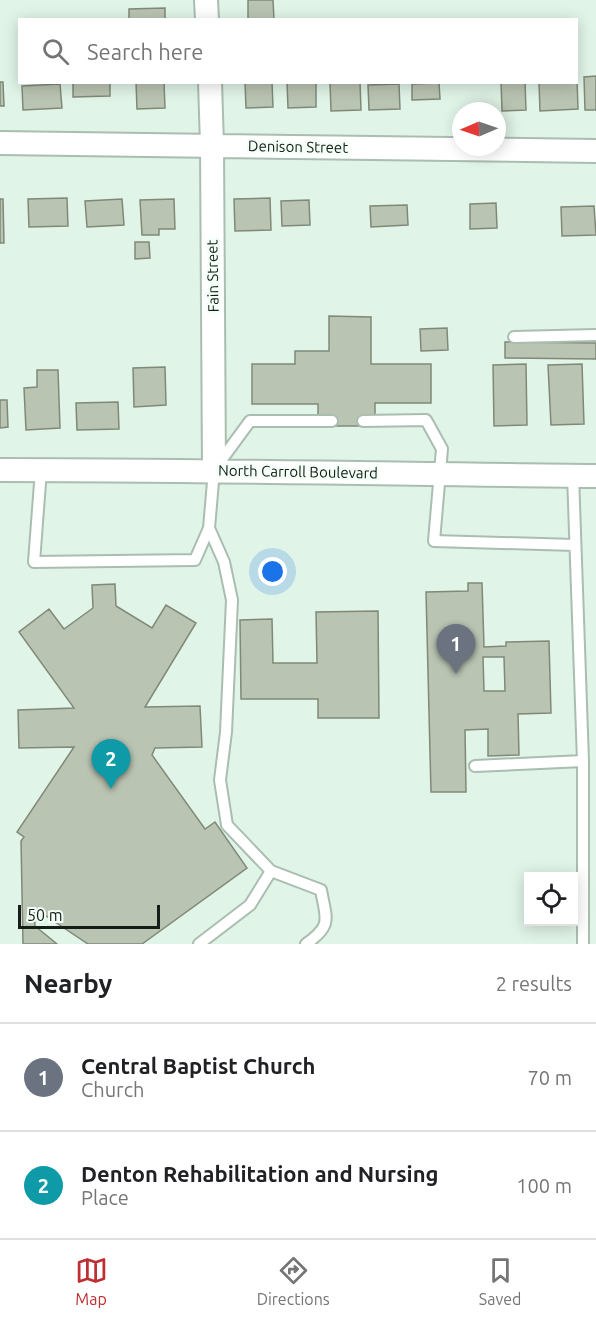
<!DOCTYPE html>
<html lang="en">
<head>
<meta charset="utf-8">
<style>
	body { margin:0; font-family:Ubuntu,sans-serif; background:#f2f2f2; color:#202124 }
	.controls { position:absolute; right:18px; bottom:18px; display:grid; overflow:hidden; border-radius:0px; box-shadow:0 3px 15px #0003 }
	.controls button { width:54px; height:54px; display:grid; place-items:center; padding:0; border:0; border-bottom:2px solid #e0e0e0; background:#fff; color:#202124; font:30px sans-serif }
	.compass { position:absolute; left:452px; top:102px; width:54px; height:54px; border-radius:50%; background:#fff; box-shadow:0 3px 15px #0003; rotate:268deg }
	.scale { position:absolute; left:18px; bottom:15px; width:142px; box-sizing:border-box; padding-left:6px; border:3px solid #161d19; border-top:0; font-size:16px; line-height:21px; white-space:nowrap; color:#161d19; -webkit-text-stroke:4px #f3fff7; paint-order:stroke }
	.you { position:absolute; left:273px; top:572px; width:21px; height:21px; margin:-15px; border:4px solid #fff; border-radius:50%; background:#1a73e8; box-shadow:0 0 0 9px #1a73e833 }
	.badge { display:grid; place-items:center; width:39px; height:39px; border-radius:50%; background:#bf2f32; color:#fff; font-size:20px; font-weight:700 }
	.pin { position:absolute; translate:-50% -50px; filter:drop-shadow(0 2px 3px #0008) }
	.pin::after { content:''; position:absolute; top:32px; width:21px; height:18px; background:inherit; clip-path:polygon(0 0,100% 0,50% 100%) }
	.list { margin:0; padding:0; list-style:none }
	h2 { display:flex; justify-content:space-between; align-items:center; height:78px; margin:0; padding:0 24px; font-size:26px }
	h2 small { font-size:20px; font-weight:400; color:#757577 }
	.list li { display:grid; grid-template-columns:39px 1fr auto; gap:18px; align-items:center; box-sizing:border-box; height:108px; padding:0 24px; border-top:2px solid #e0e0e0 }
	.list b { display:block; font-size:22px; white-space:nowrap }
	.list p { margin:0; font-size:20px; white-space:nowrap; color:#757577 }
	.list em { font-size:20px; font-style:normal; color:#757577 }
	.icon { flex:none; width:33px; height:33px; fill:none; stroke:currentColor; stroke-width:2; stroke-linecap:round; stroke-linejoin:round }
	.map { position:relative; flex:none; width:596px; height:944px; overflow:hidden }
	.search { position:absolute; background:#fff; box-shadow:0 3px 15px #0003; left:18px; right:18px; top:18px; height:66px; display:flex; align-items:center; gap:15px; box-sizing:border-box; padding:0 21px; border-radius:0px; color:#757577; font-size:22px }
	.sheet { height:294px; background:#fff }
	nav { display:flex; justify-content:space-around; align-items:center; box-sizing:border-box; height:84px; border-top:2px solid #e0e0e0; background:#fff; font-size:16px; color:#757577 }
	nav a { display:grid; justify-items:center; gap:3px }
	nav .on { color:#bf2f32 }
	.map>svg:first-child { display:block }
</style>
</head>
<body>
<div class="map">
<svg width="596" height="944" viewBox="0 0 596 944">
	<rect width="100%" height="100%" fill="#e0f4e7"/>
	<path fill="#bac4b2" stroke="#808978" stroke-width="1.5" fill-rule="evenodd" d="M 248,0 L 273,0 L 274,20 L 248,20 Z
		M 165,8 L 165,20 L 129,20 L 129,9 Z
		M 596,76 L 596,110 L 585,110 L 584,77 Z
		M 577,79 L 578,109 L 540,111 L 539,82 L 576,82 Z
		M 0,82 L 3,82 L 4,106 L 0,106 Z
		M 73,82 L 110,82 L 110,96 L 73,97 Z
		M 136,82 L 164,82 L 165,108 L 137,109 Z
		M 245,82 L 272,82 L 273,107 L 246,108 Z
		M 287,82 L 316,82 L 316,107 L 288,108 Z
		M 360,82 L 361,110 L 331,111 L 330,83 Z
		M 501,82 L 525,82 L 526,110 L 502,111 Z
		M 439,83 L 440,99 L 412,100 L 412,84 Z
		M 60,84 L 62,108 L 23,110 L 22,86 Z
		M 399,84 L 400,109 L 369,110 L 368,85 Z
		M 67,198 L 68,226 L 29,227 L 28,199 Z
		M 270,198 L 271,230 L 235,231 L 234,199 Z
		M 0,199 L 3,199 L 4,243 L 0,243 Z
		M 122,199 L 124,225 L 87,227 L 85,201 Z
		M 174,199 L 175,229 L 159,229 L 159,235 L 142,235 L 140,200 Z
		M 309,200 L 310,225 L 282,226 L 281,201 Z
		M 496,203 L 497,228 L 470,229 L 470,204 Z
		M 407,205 L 408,225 L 371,227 L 370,206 Z
		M 594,206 L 596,235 L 562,236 L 561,207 Z
		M 135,242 L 149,242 L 150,258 L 135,259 Z
		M 329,316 L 371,317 L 371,364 L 431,364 L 431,403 L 375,403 L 375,417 L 363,426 L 332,426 L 318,417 L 318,404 L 252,404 L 252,364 L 295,364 L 295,351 L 329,351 Z
		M 447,328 L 448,350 L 421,351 L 420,329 Z
		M 505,342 L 596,343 L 596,359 L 505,358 Z
		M 526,364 L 527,425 L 494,426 L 493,365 Z
		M 582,364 L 584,424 L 551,425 L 548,365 Z
		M 165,367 L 166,405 L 134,407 L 133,368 Z
		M 37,370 L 58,370 L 60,428 L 26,430 L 24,388 L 37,387 Z
		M 0,400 L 7,400 L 8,427 L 0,428 Z
		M 118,402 L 119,429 L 77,430 L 76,403 Z
		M 468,583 L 482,583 L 484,647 L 506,646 L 506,642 L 549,641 L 551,713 L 518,714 L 519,755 L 488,756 L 488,729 L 465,730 L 466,792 L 431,792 L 426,592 L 468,591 ZM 483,657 L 504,657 L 505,691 L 484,691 Z
		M 115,584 L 116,606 L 152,628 L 166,605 L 196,623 L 145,707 L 200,706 L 202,747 L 155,748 L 152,755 L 205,829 L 215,822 L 247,868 L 142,944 L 88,944 L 34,908 L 35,926 L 57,944 L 23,944 L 21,841 L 24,837 L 17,832 L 74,747 L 19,748 L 18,710 L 74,708 L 19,632 L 49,609 L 64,629 L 93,608 L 92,585 Z
		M 378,611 L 379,718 L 318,718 L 318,699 L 241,699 L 240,620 L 272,619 L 273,663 L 317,663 L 316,612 Z"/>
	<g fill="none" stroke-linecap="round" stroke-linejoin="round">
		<g stroke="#aabdb1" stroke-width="14">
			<path id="service" d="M 514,337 L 596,335
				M 363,421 L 426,420 L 442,449 L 434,541 L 575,545
				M 41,470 L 34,562 L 195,560 L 209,528 L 214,470 L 250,421 L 332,421
				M 209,528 L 224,562 L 232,600 L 226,732 L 220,780 L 227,825 L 271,871 L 321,890 C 326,919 333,925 306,944
				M 583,761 L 583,944
				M 475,766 L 583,761 L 573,475
				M 199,944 L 250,905 L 271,871"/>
		</g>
		<g stroke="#aabdb1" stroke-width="26">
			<path id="minor" d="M 206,0 L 207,20
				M 210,82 L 212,145 L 214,470
				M 0,143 L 596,151
				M 0,470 C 199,470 397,474 596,476"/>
		</g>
		<use href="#service" stroke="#fff" stroke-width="10"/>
		<use href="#minor" stroke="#fff" stroke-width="22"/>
	</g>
	<g text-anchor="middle" stroke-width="5" stroke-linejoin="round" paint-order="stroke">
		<g font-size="15" fill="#161d19" stroke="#f3fff7">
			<text transform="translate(298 147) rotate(1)" y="5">Denison Street</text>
			<text transform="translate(213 276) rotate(-91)" y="5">Fain Street</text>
			<text transform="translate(298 472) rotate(1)" y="5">North Carroll Boulevard</text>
		</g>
	</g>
</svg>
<div class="controls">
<button><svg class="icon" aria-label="locate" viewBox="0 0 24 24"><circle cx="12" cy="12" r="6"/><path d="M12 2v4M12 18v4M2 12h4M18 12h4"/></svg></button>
</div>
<svg class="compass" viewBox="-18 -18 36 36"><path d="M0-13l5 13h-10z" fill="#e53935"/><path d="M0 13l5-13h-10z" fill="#757577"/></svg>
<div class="scale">50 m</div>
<div class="you"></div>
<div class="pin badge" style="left:456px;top:674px;background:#6b7280">1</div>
<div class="pin badge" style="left:111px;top:789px;background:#0f9aa8">2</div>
<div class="search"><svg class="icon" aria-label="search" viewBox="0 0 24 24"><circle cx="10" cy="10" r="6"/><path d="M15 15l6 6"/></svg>Search here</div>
</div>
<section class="sheet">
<h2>Nearby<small>2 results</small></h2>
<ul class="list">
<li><span class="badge" style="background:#6b7280">1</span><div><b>Central Baptist Church</b><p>Church</p></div><em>70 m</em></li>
<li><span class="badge" style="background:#0f9aa8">2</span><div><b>Denton Rehabilitation and Nursing</b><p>Place</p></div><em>100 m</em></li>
</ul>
</section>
<nav>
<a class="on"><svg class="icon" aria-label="map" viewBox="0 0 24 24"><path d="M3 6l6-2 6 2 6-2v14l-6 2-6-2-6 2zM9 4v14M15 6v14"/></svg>Map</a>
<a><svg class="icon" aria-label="directions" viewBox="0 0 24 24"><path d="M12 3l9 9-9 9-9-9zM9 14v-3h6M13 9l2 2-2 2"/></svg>Directions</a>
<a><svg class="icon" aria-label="saved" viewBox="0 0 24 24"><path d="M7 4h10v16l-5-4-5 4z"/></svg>Saved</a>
</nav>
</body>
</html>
